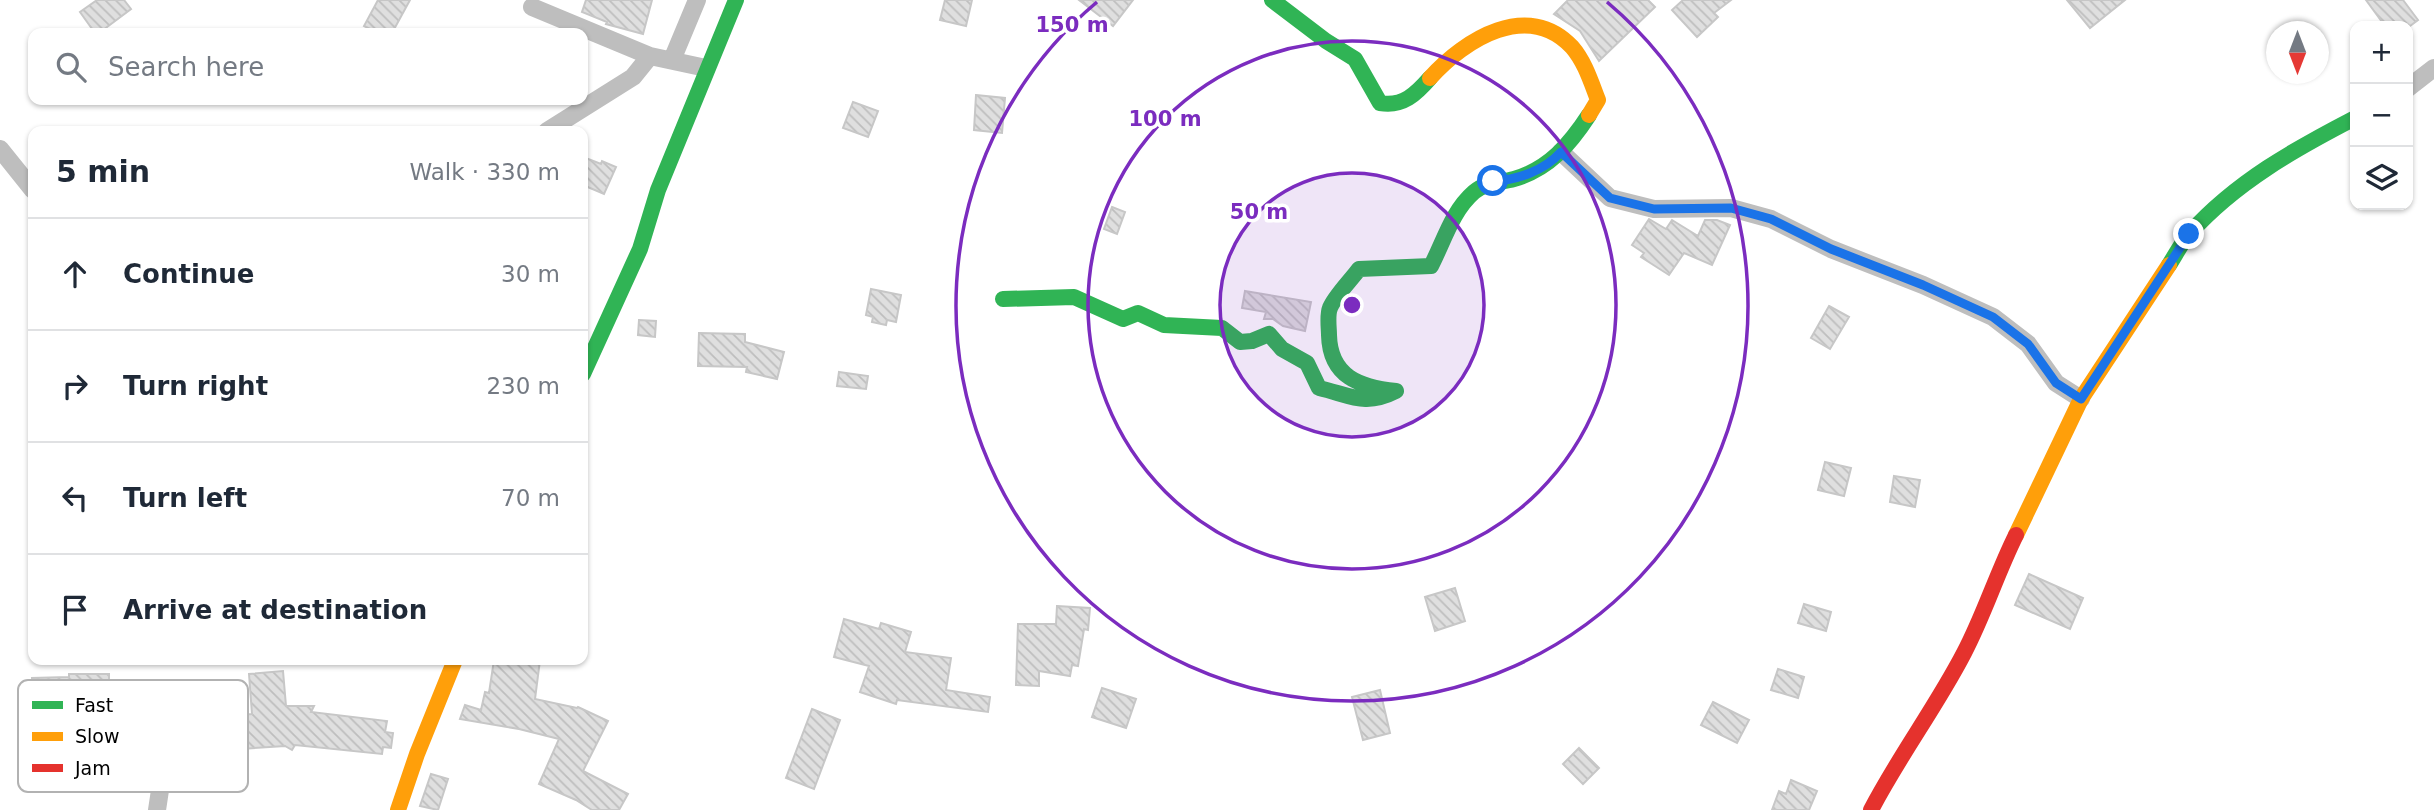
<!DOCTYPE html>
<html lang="en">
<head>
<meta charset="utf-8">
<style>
	body { margin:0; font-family:"DejaVu Sans",sans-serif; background:#f2f2f3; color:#1f2937 }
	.controls { position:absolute; right:21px; top:21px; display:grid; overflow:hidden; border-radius:14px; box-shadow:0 2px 5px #0004 }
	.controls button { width:63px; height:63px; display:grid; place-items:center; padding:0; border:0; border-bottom:2px solid #e0e1e3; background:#fff; color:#1f2937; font:35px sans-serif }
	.compass { position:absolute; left:2266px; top:21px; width:63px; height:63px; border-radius:50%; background:#fff; box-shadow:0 2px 5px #0004; rotate:180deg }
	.stop { position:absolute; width:21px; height:21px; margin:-16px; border:5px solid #1a73e8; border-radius:50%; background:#fff }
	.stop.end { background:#1a73e8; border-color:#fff; box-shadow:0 2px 7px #0008 }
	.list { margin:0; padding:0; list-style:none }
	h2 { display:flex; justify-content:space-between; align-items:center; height:91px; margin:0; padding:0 28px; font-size:30px }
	h2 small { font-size:23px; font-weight:400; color:#747a83 }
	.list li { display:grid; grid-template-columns:46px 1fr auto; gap:21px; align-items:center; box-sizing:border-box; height:112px; padding:0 28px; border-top:2px solid #e0e1e3 }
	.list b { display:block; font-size:26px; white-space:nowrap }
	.list em { font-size:23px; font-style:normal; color:#747a83 }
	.icon { flex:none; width:38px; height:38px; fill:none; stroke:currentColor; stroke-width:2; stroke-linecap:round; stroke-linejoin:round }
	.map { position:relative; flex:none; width:2434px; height:810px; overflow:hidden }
	.search { position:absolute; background:#fff; box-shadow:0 2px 5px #0004; left:28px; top:28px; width:560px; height:77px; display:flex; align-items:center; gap:18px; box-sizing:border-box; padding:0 24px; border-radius:14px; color:#747a83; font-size:26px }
	.panel { position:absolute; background:#fff; box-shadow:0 2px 5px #0004; left:28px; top:126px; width:560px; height:539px; border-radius:14px }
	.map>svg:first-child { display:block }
</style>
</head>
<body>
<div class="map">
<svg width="2434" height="810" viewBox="0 0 2434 810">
	<defs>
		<pattern id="building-back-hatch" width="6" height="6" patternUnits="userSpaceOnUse" patternTransform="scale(1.75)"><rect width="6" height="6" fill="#dfdfdf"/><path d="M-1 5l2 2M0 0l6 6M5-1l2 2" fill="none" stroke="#bebebe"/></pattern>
	</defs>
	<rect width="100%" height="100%" fill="#fff"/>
	<path fill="url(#building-back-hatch)" stroke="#c7c7c7" stroke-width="2" d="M 97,0 L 124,0 L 131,9 L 99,33 L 95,33 L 80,12 Z
		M 378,0 L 410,0 L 392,33 L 378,33 L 364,26 Z
		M 586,0 L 652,0 L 643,34 L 606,24 L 607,22 L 582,12 Z
		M 945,0 L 972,0 L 966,26 L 940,20 Z
		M 1079,0 L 1133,0 L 1113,26 Z
		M 1568,0 L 1648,0 L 1655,7 L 1599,61 L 1580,31 L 1554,14 Z
		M 1683,0 L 1731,0 L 1714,13 L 1718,17 L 1697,37 L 1672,10 Z
		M 2067,0 L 2125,0 L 2090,28 Z
		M 2366,0 L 2403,0 L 2418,20 L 2410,26 L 2385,26 Z
		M 976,95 L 1005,98 L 1002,133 L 974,130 Z
		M 853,102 L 878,111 L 868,137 L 843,128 Z
		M 583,157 L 601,164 L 602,161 L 616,167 L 604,194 L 583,185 Z
		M 1112,207 L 1125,212 L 1117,234 L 1104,229 Z
		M 1649,219 L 1666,229 L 1672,220 L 1698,236 L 1705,220 L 1717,220 L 1730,225 L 1712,265 L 1684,253 L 1669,275 L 1641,257 L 1644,253 L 1632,245 Z
		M 871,289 L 901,295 L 896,322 L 887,320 L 886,325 L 872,322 L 873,317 L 866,315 Z
		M 1245,291 L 1311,302 L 1305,331 L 1283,326 L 1273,319 L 1264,319 L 1266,312 L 1242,308 Z
		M 1829,306 L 1849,317 L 1830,349 L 1811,338 Z
		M 639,320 L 656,321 L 655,337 L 638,335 Z
		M 699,333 L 745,334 L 745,342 L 784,352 L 777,379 L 746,372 L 747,367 L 698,366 Z
		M 839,372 L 868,376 L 866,389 L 837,386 Z
		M 1825,462 L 1851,468 L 1844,496 L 1818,490 Z
		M 1894,476 L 1920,480 L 1915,507 L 1890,502 Z
		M 2029,574 L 2083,598 L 2070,629 L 2015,605 Z
		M 1455,588 L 1465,621 L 1435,631 L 1425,597 Z
		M 1804,604 L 1831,612 L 1826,631 L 1798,623 Z
		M 1057,606 L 1090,608 L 1088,630 L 1084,629 L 1078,666 L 1072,665 L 1070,676 L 1039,671 L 1039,686 L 1016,685 L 1018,624 L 1056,624 Z
		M 844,619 L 879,629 L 881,623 L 911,632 L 905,652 L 951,658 L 946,690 L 990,697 L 988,712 L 897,700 L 896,704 L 860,692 L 869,666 L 834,657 Z
		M 494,660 L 540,660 L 535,699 L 577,708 L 578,707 L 608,721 L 583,771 L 628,794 L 619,810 L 592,810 L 576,800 L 539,784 L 559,739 L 519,729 L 460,719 L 465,705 L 481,710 L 485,692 L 489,693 Z
		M 1778,669 L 1804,677 L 1798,698 L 1771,690 Z
		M 283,671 L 286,706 L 314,706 L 311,712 L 387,721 L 385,732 L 393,733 L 391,748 L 383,747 L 382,754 L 295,745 L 292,750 L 285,746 L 241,749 L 238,715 L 252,714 L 249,674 Z
		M 69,674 L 109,674 L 109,684 L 149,687 L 147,718 L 117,717 L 118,703 L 57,703 L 57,714 L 33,714 L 32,678 L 69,677 Z
		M 1102,688 L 1136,699 L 1126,728 L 1092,717 Z
		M 1380,690 L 1390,733 L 1363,740 L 1352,697 Z
		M 1713,702 L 1749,720 L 1737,743 L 1701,725 Z
		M 812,709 L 840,720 L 814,789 L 786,778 Z
		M 1579,748 L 1599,768 L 1583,784 L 1563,764 Z
		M 431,774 L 448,779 L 438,810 L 420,806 Z
		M 1791,780 L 1817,791 L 1809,810 L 1772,810 L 1779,791 L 1786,794 Z"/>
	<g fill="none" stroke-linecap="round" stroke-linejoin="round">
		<path stroke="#bebebe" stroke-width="18" d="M 532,7 L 650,56 L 706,68
			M 672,60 L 697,0
			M 2408,88 L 2434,68
			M 547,131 L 633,77 L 650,56
			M 0,149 L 33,190
			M 1561,152 L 1610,198 L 1654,209 L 1731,208 L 1771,219 L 1831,249 L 1923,285 L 1993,317 L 2028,344 L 2056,383 L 2081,399
			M 157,810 L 168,737"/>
		<path stroke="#30b455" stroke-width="16" d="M 1272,0 L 1326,41 L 1355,59 L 1380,103 C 1403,107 1416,94 1430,78
			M 2169,265 C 2176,254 2182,242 2190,233 C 2236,182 2295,149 2355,118
			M 1003,299 L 1074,297 L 1123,319 L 1138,313 L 1164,325 L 1222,328 L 1240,342 L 1252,341 L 1269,334 L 1282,349 L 1307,363 L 1319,388 C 1350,395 1365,407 1396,391 C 1360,387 1330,377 1329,335 C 1329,328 1327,315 1330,308 C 1334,297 1351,280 1359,269 L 1431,266 C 1444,241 1452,211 1474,192 C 1486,182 1499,183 1514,179 C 1549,169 1570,144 1589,115
			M 583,374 L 640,249 L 658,190 L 736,0"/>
		<path stroke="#ff9f0a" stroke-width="16" d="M 1430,78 C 1465,39 1528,0 1572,47 C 1585,62 1591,82 1598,100 L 1589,115
			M 2016,535 L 2081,399 L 2169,265
			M 398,810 L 417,754 L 455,660"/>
		<path stroke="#e5322d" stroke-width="16" d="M 1871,810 C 1899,756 1936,707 1964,653 C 1984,615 1997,573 2016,535"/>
	</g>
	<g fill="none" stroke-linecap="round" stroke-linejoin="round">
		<path stroke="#1a73e8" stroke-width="9" d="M 1493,181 C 1517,180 1544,171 1561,152 L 1610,198 L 1654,209 L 1731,208 L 1771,219 L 1831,249 L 1923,285 L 1993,317 L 2028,344 L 2056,383 L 2081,399 L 2189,234"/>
	</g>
	<circle cx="1352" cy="305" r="132" fill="#7b2cbf" fill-opacity=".12"/>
	<g fill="none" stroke="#7b2cbf" stroke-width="3.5">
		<circle cx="1352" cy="305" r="132"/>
		<circle cx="1352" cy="305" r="264"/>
		<path d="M1607 2A396 396 0 1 1 1097 2"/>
	</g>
	<rect x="18" y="680" width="230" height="112" rx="10" fill="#fff" stroke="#b2b2b2" stroke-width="2"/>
	<rect x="32" y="701" width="31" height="8" fill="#30b455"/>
	<rect x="32" y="732" width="31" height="9" fill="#ff9f0a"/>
	<rect x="32" y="764" width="31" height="8" fill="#e5322d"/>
	<g font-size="19" fill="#000">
		<text x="75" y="712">Fast</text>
		<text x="75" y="743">Slow</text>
		<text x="75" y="775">Jam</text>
	</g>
	<circle cx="1352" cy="305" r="10" fill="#7b2cbf" stroke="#fff" stroke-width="3.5"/>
	<g font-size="21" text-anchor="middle" font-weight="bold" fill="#7b2cbf" stroke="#fff" stroke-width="7" stroke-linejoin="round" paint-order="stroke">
		<text x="1072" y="32">150 m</text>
		<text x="1165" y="126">100 m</text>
		<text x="1259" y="219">50 m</text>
	</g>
</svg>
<div class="controls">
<button>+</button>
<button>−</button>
<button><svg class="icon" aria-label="layers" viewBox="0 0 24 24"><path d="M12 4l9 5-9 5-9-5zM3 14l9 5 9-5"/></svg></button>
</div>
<svg class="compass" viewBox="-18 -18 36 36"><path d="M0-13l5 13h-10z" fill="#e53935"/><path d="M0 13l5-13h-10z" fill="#747a83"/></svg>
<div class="stop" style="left:1493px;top:181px"></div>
<div class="stop end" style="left:2189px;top:234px"></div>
<div class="search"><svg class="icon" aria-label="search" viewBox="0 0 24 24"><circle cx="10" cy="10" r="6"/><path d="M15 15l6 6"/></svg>Search here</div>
<section class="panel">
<h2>5 min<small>Walk · 330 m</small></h2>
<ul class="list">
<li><svg class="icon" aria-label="ahead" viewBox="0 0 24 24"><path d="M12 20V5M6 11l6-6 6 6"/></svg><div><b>Continue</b></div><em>30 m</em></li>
<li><svg class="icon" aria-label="right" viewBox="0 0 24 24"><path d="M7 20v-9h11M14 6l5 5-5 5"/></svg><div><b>Turn right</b></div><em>230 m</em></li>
<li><svg class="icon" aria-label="left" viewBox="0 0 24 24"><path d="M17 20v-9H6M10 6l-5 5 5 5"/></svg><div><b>Turn left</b></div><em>70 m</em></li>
<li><svg class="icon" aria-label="arrive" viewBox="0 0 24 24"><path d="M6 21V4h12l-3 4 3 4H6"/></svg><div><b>Arrive at destination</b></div></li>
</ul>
</section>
</div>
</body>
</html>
